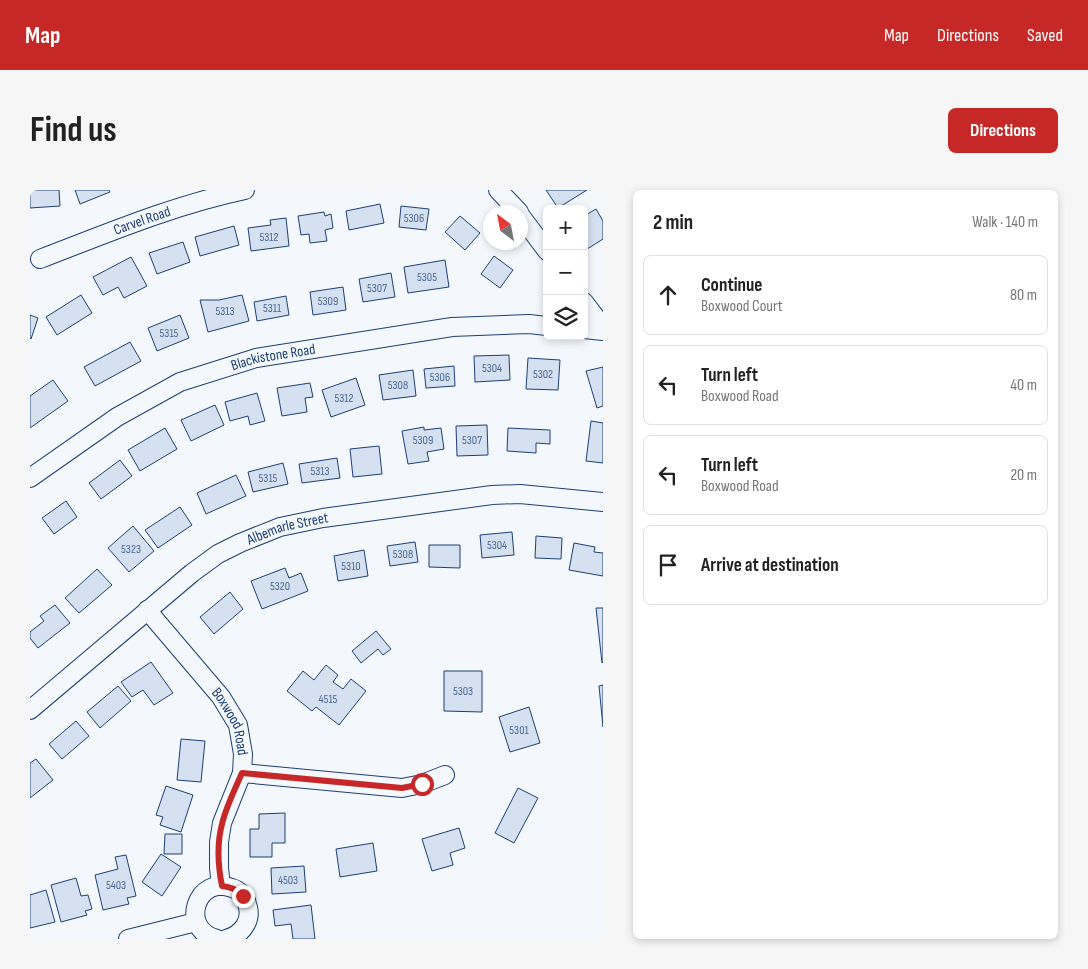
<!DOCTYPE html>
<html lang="en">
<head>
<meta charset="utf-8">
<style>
	body { margin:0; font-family:"Sofia Sans Condensed",sans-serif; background:#f6f6f6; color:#222 }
	.controls { position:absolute; right:15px; top:15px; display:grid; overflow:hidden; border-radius:8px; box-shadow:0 2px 8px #0003 }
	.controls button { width:45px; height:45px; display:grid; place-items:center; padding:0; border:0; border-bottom:1px solid #e0e0e0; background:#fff; color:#222; font:25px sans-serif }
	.compass { position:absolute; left:453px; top:15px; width:45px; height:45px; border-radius:50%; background:#fff; box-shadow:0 2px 8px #0003; rotate:328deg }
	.stop { position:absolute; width:15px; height:15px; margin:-11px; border:4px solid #c62828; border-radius:50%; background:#fff }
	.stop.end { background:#c62828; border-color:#fff; box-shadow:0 1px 5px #0008 }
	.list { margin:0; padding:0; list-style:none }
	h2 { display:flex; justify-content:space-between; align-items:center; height:65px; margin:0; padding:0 20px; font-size:21px }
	h2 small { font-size:16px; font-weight:400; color:#767676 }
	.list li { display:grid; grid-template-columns:32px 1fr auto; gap:15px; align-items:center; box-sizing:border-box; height:80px; margin:0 10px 10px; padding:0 10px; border:1px solid #e0e0e0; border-radius:8px }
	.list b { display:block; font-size:19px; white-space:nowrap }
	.list p { margin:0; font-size:16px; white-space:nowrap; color:#767676 }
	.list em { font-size:16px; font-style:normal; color:#767676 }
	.icon { flex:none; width:28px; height:28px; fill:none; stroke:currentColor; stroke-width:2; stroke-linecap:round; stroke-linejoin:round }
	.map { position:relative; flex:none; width:573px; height:749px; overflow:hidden; border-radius:8px }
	header { display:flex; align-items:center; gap:30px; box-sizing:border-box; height:70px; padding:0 25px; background:#c62828; color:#fff }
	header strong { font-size:24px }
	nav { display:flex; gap:28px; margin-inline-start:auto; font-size:18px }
	.intro { display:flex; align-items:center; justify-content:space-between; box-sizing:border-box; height:120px; padding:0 30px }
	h1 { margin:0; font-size:35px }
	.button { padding:12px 22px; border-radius:8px; background:#c62828; color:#fff; font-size:18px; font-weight:700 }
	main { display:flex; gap:30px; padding:0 30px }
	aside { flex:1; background:#fff; border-radius:8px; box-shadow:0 2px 8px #0003 }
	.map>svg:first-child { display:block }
</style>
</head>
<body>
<header>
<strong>Map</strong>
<nav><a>Map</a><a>Directions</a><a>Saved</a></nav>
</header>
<div class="intro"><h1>Find us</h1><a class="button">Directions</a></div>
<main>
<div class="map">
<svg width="573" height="749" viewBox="0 0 573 749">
	<rect width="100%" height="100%" fill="#f4f7fb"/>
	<path fill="#d5e0f0" stroke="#1d3f73" d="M 0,0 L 29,0 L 30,16 L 0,18 Z
		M 45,0 L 79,0 L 80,2 L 50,14 Z
		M 516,0 L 557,0 L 528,18 Z
		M 350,14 L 354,33 L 319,40 L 316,21 Z
		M 371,16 L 399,19 L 396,40 L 369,37 Z
		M 566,19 L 573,31 L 573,49 L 554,61 L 554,26 Z
		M 294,22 L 295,26 L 301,24 L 303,38 L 295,40 L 297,51 L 280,53 L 279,44 L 271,45 L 268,26 Z
		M 430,26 L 450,43 L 435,60 L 415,42 Z
		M 256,28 L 259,56 L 221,61 L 218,38 L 241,35 L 240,30 Z
		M 204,36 L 209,55 L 170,66 L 165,47 Z
		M 153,52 L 160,72 L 127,84 L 119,63 Z
		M 464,66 L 483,80 L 470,98 L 451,84 Z
		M 101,67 L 117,96 L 94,108 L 88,97 L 73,105 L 63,87 Z
		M 415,70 L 419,97 L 378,103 L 374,77 Z
		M 361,83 L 365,107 L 333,112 L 329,89 Z
		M 313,97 L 316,120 L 283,125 L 280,102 Z
		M 51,105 L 62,123 L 27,145 L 16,127 Z
		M 212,105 L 219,131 L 178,142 L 170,110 L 189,110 Z
		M 256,106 L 259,125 L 227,131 L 224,112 Z
		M 0,125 L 8,128 L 1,149 L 0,148 Z
		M 150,125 L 159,148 L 127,161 L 118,138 Z
		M 100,152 L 111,171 L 65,196 L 54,177 Z
		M 479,165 L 480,190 L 445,192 L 444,166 Z
		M 498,168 L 530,170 L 528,200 L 496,199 Z
		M 424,176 L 425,196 L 396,198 L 394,179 Z
		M 573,177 L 573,216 L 567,218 L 556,181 Z
		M 383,180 L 386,206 L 353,210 L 349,185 Z
		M 326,188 L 335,215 L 301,227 L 292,200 Z
		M 23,190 L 38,211 L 0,238 L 0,206 Z
		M 280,193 L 283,207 L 275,208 L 277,222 L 252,226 L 247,198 Z
		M 227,203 L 235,231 L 220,235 L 218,226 L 200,231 L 195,212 Z
		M 185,215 L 194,235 L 161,251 L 151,230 Z
		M 561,231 L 573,233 L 573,273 L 556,271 Z
		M 457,235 L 458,265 L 427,266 L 426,236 Z
		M 394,237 L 394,240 L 411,238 L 414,259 L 397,262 L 399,271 L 378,274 L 372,241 Z
		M 135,238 L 147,259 L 110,281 L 98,260 Z
		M 478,238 L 520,240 L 520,254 L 506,253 L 506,263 L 477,261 Z
		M 349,256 L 352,284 L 323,287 L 320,259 Z
		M 307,268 L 310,288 L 272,293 L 269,274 Z
		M 90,270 L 102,286 L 71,309 L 59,293 Z
		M 253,273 L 258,294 L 223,302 L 218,282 Z
		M 206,285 L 216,306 L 176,324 L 167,303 Z
		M 36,311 L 47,327 L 24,344 L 12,328 Z
		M 150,317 L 162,335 L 128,358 L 115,340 Z
		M 103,336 L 124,361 L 99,382 L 78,358 Z
		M 482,342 L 484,365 L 452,368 L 450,345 Z
		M 506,346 L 532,348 L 531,369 L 505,368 Z
		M 385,352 L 388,372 L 360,376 L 357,356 Z
		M 544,353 L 565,357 L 564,362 L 573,363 L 573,386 L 539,380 Z
		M 399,355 L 430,355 L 430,378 L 399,377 Z
		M 334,360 L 338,386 L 308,391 L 304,366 Z
		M 255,378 L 259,388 L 271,383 L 278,401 L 232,419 L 221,391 Z
		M 67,379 L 82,395 L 49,423 L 35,408 Z
		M 200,402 L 213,419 L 184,444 L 170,427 Z
		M 25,415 L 40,433 L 8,458 L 0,448 L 0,442 L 14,431 L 10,426 Z
		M 566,418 L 573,418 L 573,472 L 572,473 Z
		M 346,441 L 361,459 L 353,465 L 348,459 L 331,473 L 322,461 Z
		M 121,472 L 143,503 L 124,515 L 113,500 L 102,507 L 91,492 Z
		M 296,475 L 308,485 L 303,492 L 313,499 L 321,489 L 336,501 L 309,535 L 286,517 L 282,521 L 257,501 L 273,481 L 284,490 Z
		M 414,481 L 452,481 L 452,522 L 414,521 Z
		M 573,495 L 573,537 L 569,496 Z
		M 88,496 L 101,511 L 70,538 L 57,522 Z
		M 499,517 L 510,553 L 480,562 L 469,527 Z
		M 46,531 L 59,546 L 32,569 L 19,554 Z
		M 151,549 L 175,551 L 171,592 L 147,590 Z
		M 6,569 L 23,590 L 0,608 L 0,573 Z
		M 136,596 L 163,605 L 151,642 L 130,635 L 133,627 L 126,625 Z
		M 488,598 L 508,608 L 484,653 L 465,643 Z
		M 255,623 L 255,653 L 242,653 L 242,667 L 220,667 L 220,639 L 229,639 L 229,624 Z
		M 429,638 L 435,658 L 420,663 L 423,675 L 402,681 L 392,649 Z
		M 135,644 L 152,644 L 152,664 L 134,664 Z
		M 343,653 L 347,681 L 310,687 L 306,659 Z
		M 131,664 L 151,677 L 132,706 L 112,692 Z
		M 96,665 L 106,706 L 97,708 L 99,714 L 73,720 L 65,685 L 88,679 L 85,667 Z
		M 274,676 L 276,702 L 242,704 L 241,678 Z
		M 46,688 L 51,706 L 58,705 L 62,719 L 55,721 L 57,725 L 31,732 L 21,695 Z
		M 16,700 L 25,732 L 0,738 L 0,705 Z
		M 281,715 L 285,749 L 263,749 L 261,734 L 245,736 L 243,720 Z"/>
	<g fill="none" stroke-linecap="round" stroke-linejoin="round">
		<g stroke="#1d3f73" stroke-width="20">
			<g id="minor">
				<path d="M 468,0 L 489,22"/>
				<path d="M 490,25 L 517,61"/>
				<path id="s1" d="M 10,69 C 78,43 144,15 215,0"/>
				<path d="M 554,112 L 573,137"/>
				<path d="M 554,139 L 573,141"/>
				<path id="s2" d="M 0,288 L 87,227 L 150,192 L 226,168 L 422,137 L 499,134 L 517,136"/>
				<path id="s3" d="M 117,420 L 191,507 L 208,535 L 213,564 L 212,583 L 192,633 L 189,652 L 189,678 L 191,696"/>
				<path id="s4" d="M 0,520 L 162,383 L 188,364 L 210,353 L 250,337 L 293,328 L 462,305 L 490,304 L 573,312"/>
				<path d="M 212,583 L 372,598 L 392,594 L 415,585"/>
				<path d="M 98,749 L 166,732"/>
				<path d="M 187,749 C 148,739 167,684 202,698 C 209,700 215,706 217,714 C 223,730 212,745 196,749"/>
			</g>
		</g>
		<use href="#minor" stroke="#f4f7fb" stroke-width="18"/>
	</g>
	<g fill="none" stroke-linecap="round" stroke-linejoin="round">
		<path stroke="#c62828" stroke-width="6" d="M 213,706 C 206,699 201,697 192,696 C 188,676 187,653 192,634 C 196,617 205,599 212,583 L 372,598 L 392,594"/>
	</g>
	<g text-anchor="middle" stroke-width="4" stroke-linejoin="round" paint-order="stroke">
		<g font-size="12" fill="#4b6792">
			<text x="384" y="32">5306</text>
			<text x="239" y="51">5312</text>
			<text x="397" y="91">5305</text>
			<text x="347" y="102">5307</text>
			<text x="298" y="115">5309</text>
			<text x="242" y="122">5311</text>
			<text x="195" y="125">5313</text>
			<text x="139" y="147">5315</text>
			<text x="462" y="182">5304</text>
			<text x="513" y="188">5302</text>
			<text x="410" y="191">5306</text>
			<text x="368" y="199">5308</text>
			<text x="314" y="212">5312</text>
			<text x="393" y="254">5309</text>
			<text x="442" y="254">5307</text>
			<text x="290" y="285">5313</text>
			<text x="238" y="292">5315</text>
			<text x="467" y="359">5304</text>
			<text x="101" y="363">5323</text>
			<text x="373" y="368">5308</text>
			<text x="321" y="380">5310</text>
			<text x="250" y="400">5320</text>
			<text x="433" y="505">5303</text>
			<text x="298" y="513">4515</text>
			<text x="489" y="544">5301</text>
			<text x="258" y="694">4503</text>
			<text x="86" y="699">5403</text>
		</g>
		<g font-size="15" fill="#1d3f73" stroke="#f4f7fb">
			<text dy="5" stroke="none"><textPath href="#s1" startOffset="109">Carvel Road</textPath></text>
			<text dy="5" stroke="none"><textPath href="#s2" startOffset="275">Blackistone Road</textPath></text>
			<text dy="5" stroke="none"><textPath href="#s4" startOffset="319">Albemarle Street</textPath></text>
			<text dy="5" stroke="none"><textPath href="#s3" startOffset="141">Boxwood Road</textPath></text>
		</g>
	</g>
</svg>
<div class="controls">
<button>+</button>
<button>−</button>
<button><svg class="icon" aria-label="layers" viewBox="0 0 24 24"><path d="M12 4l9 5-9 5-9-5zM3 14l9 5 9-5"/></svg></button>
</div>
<svg class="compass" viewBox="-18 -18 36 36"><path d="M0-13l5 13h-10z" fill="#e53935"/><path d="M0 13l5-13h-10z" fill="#767676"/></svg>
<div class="stop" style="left:392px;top:594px"></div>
<div class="stop end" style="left:213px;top:706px"></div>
</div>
<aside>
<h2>2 min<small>Walk · 140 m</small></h2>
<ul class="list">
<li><svg class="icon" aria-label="ahead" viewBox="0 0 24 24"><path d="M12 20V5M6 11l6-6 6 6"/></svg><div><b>Continue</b><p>Boxwood Court</p></div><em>80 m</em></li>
<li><svg class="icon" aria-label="left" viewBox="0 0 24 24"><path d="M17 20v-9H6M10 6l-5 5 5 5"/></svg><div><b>Turn left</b><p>Boxwood Road</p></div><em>40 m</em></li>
<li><svg class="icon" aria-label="left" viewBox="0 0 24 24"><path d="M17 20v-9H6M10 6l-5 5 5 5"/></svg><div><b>Turn left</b><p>Boxwood Road</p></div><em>20 m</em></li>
<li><svg class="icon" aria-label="arrive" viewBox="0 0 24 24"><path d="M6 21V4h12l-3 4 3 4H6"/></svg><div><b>Arrive at destination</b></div></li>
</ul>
</aside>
</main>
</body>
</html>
